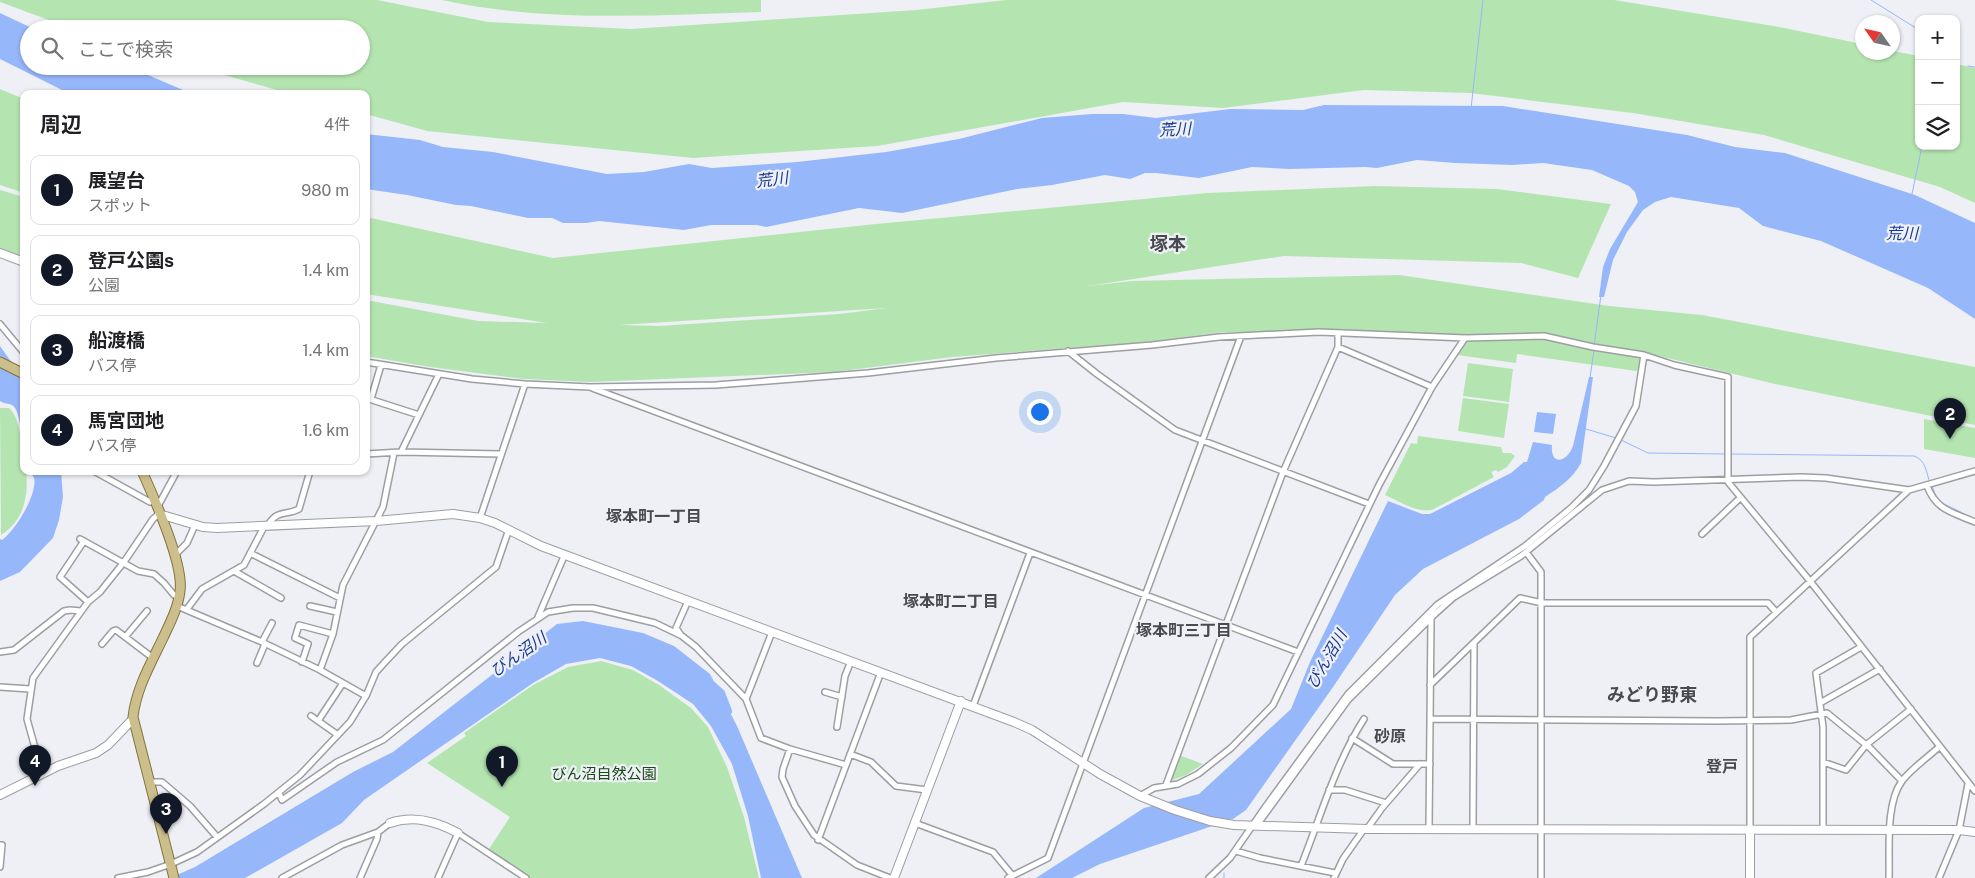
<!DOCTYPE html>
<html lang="ja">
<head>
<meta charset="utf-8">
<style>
	body { margin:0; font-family:"Public Sans","Noto Sans JP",sans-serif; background:#f2f2f2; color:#202124 }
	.controls { position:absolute; right:15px; top:15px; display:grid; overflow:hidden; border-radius:10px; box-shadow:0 1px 4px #0004 }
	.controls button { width:45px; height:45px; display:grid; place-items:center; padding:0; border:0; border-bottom:1px solid #e0e0e0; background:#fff; color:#202124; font:25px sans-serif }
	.compass { position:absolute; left:1855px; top:15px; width:45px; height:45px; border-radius:50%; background:#fff; box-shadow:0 1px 4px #0004; rotate:304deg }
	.you { position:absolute; left:1039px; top:411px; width:18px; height:18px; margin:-12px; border:4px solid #fff; border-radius:50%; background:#1a73e8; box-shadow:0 0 0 8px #1a73e833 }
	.badge { display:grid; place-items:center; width:32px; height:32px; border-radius:50%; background:#111827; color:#fff; font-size:16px; font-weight:700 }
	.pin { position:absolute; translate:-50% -41px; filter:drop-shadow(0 1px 2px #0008) }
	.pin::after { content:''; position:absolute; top:26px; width:18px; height:15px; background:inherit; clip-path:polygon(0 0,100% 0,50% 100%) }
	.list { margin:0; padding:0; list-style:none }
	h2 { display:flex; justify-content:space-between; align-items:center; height:65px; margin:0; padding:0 20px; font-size:21px }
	h2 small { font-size:16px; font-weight:400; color:#757577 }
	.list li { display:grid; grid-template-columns:32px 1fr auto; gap:15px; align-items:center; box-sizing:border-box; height:70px; margin:0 10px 10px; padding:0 10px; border:1px solid #e0e0e0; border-radius:10px }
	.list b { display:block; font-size:19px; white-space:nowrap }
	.list p { margin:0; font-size:16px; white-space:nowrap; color:#757577 }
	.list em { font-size:16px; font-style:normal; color:#757577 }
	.icon { flex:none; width:28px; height:28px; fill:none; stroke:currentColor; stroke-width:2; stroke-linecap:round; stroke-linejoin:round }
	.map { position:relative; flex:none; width:1975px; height:878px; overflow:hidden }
	.search { position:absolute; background:#fff; box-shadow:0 1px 4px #0004; left:20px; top:20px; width:350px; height:55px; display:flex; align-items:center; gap:12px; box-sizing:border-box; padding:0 18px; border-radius:28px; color:#757577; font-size:19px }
	.panel { position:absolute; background:#fff; box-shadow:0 1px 4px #0004; left:20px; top:90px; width:350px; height:385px; border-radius:10px }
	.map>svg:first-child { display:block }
</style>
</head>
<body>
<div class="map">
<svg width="1975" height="878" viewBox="0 0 1975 878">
	<rect width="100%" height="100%" fill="#eef0f6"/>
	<path fill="#b4e5b0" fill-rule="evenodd" d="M 0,0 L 377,0 L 488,22 L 631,29 L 916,10 L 1006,0 L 1614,0 L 1774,26 L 1862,44 L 1862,52 L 1892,52 L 1893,51 L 1919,56 L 1919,146 L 1956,146 L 1956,64 L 1975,68 L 1975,203 L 1940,187 L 1764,135 L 1633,113 L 1470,93 L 1364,90 L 1223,108 L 1123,102 L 877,146 L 693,158 L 427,131 L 366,114 L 366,94 L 291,94 L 192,66 L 361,66 L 361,29 L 73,29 L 0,2 Z
		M 442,0 L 761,0 L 761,12 C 655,15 547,23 442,0 Z
		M 0,89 L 24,99 L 24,193 L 0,185 Z
		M 1375,186 L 1497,189 L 1611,204 L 1578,278 L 1521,263 L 1284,256 L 1088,286 L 1132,281 L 1399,275 L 1609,306 L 1702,315 L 1975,367 L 1975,425 L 1775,384 L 1655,355 L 1636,371 L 1517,354 L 1516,363 L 1457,355 L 1464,336 L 1374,331 L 1224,332 L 1146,342 L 952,357 L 834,372 L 590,382 L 524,379 L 430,367 L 366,356 L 366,300 L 478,321 L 547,323 L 366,294 L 366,217 L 553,258 L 876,224 L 1207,193 ZM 887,308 L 839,314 L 659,326 L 619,325 Z
		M 0,190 L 24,197 L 24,257 L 0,248 Z
		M 1468,363 L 1513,369 L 1509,402 L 1463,396 Z
		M 1463,398 L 1509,404 L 1504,438 L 1458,431 Z
		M 0,408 L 9,408 C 21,417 24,456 24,471 L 26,471 C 29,495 24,521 1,535 Z
		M 1924,419 L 1975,428 L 1975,458 L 1924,449 Z
		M 1418,436 L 1501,447 L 1503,453 L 1511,453 L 1515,456 L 1507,467 L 1498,472 L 1496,470 L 1491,472 L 1494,477 L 1432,510 C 1416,513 1399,501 1385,495 L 1411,443 L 1417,444 Z
		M 601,661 L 633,670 L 659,685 L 691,708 L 708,727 L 727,767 L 744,817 L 759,878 L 531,878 L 489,849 L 510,817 L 427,763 L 466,736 L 464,733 L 533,685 L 568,667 Z
		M 1179,755 L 1203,764 L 1186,775 L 1170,781 Z"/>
	<path fill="#97b7fb" d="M 0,13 L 34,29 L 29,29 L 29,66 L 127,66 L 183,90 L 207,94 L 70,94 L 0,59 Z
		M 1324,105 L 1503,106 L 1687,135 L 1735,147 L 1785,153 L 1915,195 L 1975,223 L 1975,319 L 1928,288 L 1821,241 L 1763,226 L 1739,208 L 1671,197 L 1655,202 L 1643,210 L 1627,232 L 1613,260 L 1604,297 L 1599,297 L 1603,267 L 1610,249 L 1638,202 L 1635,192 L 1629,186 L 1592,170 L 1543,163 L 1512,165 L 1455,163 L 1417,160 L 1377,168 L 1365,167 L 1290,169 L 1252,167 L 1199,178 L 1156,173 L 1145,173 L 1130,179 L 1105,175 L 1052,185 L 1017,189 L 902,213 L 859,208 L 766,227 L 757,225 L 711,225 L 684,230 L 599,221 L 586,223 L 563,223 L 552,218 L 528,218 L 471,206 L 456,205 L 407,195 L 366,189 L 366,134 L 420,140 L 443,147 L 493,152 L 607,174 L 644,172 L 689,164 L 712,168 L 797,162 L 886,152 L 959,139 L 1042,118 L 1092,114 L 1123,114 L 1156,118 L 1230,109 L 1303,110 Z
		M 0,346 L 24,380 L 24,437 C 19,428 20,410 12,405 C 8,403 4,404 0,401 Z
		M 1589,377 L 1593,377 L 1581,463 C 1572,479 1560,487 1545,497 L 1544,500 L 1519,519 L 1423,569 L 1395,595 L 1331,690 L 1246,810 L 1233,819 L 1100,864 L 1072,878 L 1036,878 L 1144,808 L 1199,794 L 1291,709 L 1310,662 L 1388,501 L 1422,514 L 1430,514 L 1511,473 L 1524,462 L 1527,462 L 1533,442 L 1552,445 C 1550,465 1566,464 1573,446 Z
		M 1537,412 L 1556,414 L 1553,434 L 1534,432 Z
		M 31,471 L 61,471 L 63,497 L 59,520 L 53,538 L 20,572 L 0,581 L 0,539 L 2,540 C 15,531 38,494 34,478 C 33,476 32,474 31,471 Z
		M 583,621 L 643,633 L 674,646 L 710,674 L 737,726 L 802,878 L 761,878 L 748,816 L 732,764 L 711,726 L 693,704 L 658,681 L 631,666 L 600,658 L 566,664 L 533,683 L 364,800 L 342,823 L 245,878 L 170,878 L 195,867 L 353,772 L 393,752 L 557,624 Z"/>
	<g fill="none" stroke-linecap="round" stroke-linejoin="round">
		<path stroke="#97b7fb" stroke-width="1" d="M 1871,0 L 1919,30
			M 1968,66 L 1975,67
			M 1471,109 L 1483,0
			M 1912,194 L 1922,146
			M 1594,346 L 1601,295
			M 1590,378 L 1594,350
			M 1586,429 L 1616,438
			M 1619,439 L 1648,453 L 1727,454
			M 1731,454 L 1914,456 C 1926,460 1926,472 1930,483
			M 1932,486 L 1937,499
			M 1940,502 L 1975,519
			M 1224,878 L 1224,873"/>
		<path stroke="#97b7fb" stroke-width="8" d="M 712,685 L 721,693 L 728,711"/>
		<g stroke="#9d9ea4" stroke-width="8">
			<path id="street" d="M 0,324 L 24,353
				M 1338,347 L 1432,387
				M 1068,351 L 1097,374 L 1175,430 L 1369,504
				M 366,362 L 472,379 L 525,384 L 590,387 L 716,385 L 868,373 L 996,358 L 1152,345 L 1219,337 L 1319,332 L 1465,338 L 1544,336 L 1593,347 L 1644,355 L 1674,365 L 1728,377 L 1728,482 L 1810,581 L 1975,791
				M 592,388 L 1298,652
				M 366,398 L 419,415
				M 371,399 L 381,365
				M 401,452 L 439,374
				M 366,454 L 401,452 L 500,454
				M 94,471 L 150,502 L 154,499
				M 1927,486 C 1937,511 1952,512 1975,522
				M 158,506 L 177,471
				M 480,518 L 525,384
				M 268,525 C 278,509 286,516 299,509 L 310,471
				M 1702,534 L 1740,498
				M 80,539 L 138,571 L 154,574 L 164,583 L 174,595 L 179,597
				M 84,541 L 60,577 L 88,602
				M 1526,552 L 1541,572 L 1541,878
				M 250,553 L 340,598
				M 175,555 L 187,543 L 195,525
				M 234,571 L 281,598
				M 177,606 L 262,642 L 320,670 L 366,696
				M 310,606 L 337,612
				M 187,609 L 202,589 L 244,565 L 265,525
				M 538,617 L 565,554
				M 772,632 L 746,699 L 761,738 L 790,749 L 846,765
				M 680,634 L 676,628 L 688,601
				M 126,636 L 147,611
				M 262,642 L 272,623
				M 102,644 L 113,631 L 116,630 L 153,658
				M 0,652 L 14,650 L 64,611 L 70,610 L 81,611
				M 302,662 L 308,644 L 295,638 L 299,625 L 333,634
				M 257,663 L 265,644
				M 320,670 L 333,634 L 343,585 L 383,507 L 394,453
				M 1430,685 L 1520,598 L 1542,603 L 1768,603 L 1776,612
				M 0,687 L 30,689
				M 825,692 L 842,697
				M 1820,703 L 1880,669
				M 973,706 L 1030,553
				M 311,716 L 338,735
				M 1430,719 L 1717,721 L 1791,720 L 1827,713 L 1870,748 L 1902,781
				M 318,721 L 343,683
				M 837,727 L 845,676 L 851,661
				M 1352,738 L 1393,764 L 1430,764
				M 790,749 L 783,769 L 782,777 L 795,806 L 814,835 L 857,865 L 890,878
				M 850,754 L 871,762 L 896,786 L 927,790
				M 1823,762 L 1846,770 L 1866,745 L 1911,709
				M 42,773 L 27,719 L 33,678 L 88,602 L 100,592 L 124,562 L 153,519 L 159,514
				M 150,782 L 162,782 L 190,806 L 217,837
				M 1166,785 L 1283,472 L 1338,347 L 1338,333
				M 1329,790 L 1345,790 L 1386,803
				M 279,793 L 282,800 L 337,762 L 383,740 L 518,632 L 548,612 L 573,608 L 593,608 L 655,623 L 682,636 L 696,647 L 746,699
				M 1140,796 L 1154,788 L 1178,784 L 1198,774 L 1231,748 L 1273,705 L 1379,485 L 1432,387 L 1465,338
				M 915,823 L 993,852 L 1012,875
				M 1257,825 L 1348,700 L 1435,614 L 1454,597 L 1521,556 L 1602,490 L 1629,481 L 1654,482 L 1801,477 L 1826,478 L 1909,490 L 1975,471
				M 1367,829 L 1382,808 L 1420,764
				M 1429,829 L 1431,618
				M 1472,829 L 1473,826 L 1474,643
				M 1750,829 L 1750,637 L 1909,490
				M 1823,830 L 1823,727 L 1816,673 L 1861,647
				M 818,840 L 881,672
				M 0,845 L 2,845 L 0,867
				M 1236,851 L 1260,858 L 1335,873
				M 1301,866 C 1321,816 1335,764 1364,719
				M 118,878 L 148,872 L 171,864 L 197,852 L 264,804 L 300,775 L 350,722 L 366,696 L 376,672 L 386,661 L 402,644 L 496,567 L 509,529
				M 282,878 L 342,845 L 378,832 L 390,823
				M 360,878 L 377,839 L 378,832
				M 438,878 L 458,833 L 526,878
				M 1008,878 L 1048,858 L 1241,336
				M 1209,878 L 1230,858 L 1266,806 L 1348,694 L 1438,604 L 1525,546 L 1571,508 L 1589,490 L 1604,466 L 1636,406 L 1644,355
				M 1334,878 L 1343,859 L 1364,829
				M 1889,878 C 1890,851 1885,804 1902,781 C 1911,769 1927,758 1939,747
				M 1939,878 L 1959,830 L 1968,784"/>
		</g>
		<g stroke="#9d9ea4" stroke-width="10">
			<path id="secondary" d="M 0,253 L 24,262
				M 159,514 L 203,527 L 217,528 L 376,521 L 453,514 L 480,518 L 495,523 L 541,546 L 1014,722 L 1032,730 L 1100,774 L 1140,796 L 1175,810 L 1210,821 L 1234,825 L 1367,829 L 1959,830 L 1975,832
				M 0,795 L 58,766 L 96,753 L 108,745 L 133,719
				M 390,823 C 414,815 436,821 458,833
				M 894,878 L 961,701
				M 1750,878 L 1750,829"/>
		</g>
		<g stroke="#82733d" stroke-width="11">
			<path id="primary" d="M 0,362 L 24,374
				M 142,471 C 154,498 184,564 180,591 C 178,608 170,623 163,638 C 151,663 136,689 133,717 L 174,878"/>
		</g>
		<use href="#street" stroke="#fff" stroke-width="5"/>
		<use href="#secondary" stroke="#fff" stroke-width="8"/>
		<use href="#primary" stroke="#cdbf8c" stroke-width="9"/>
	</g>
	<g text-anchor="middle" stroke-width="4.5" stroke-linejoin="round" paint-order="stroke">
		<g font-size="15" fill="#184917" stroke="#eef0f6">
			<text x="604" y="779">びん沼自然公園</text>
		</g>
		<g font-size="16" font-style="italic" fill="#163896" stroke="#eef0f6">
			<text transform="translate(1175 129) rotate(-3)" y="6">荒川</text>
			<text transform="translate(772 179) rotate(-7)" y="6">荒川</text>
			<text x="1902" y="239">荒川</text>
			<text transform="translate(518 654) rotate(-35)" y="6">びん沼川</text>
			<text transform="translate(1326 659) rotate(-60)" y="6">びん沼川</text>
		</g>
		<g font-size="16" font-weight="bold" fill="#484a4f" stroke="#eef0f6">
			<text x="654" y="522">塚本町一丁目</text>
			<text x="951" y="607">塚本町二丁目</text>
			<text x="1184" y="636">塚本町三丁目</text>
			<text x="1390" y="742">砂原</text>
			<text x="1722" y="772">登戸</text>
		</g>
		<g font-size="18" font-weight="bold" fill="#484a4f" stroke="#eef0f6">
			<text x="1168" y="250">塚本</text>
			<text x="1652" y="701">みどり野東</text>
		</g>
	</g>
</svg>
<div class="controls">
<button>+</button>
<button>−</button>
<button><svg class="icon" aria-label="layers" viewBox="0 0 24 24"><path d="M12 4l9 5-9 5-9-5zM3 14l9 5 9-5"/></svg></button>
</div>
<svg class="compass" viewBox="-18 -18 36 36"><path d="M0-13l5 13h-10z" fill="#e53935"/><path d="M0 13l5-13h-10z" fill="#757577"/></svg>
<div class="you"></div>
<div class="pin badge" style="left:502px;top:787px">1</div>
<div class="pin badge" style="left:1950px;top:439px">2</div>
<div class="pin badge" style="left:166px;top:834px">3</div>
<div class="pin badge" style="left:35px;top:786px">4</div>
<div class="search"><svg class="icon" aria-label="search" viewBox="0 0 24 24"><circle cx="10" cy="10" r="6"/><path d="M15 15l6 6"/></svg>ここで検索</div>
<section class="panel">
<h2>周辺<small>4件</small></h2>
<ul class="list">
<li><span class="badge">1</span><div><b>展望台</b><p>スポット</p></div><em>980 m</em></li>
<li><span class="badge">2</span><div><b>登戸公園s</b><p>公園</p></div><em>1.4 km</em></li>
<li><span class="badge">3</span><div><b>船渡橋</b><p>バス停</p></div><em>1.4 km</em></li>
<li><span class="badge">4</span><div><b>馬宮団地</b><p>バス停</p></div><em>1.6 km</em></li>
</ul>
</section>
</div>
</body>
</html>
